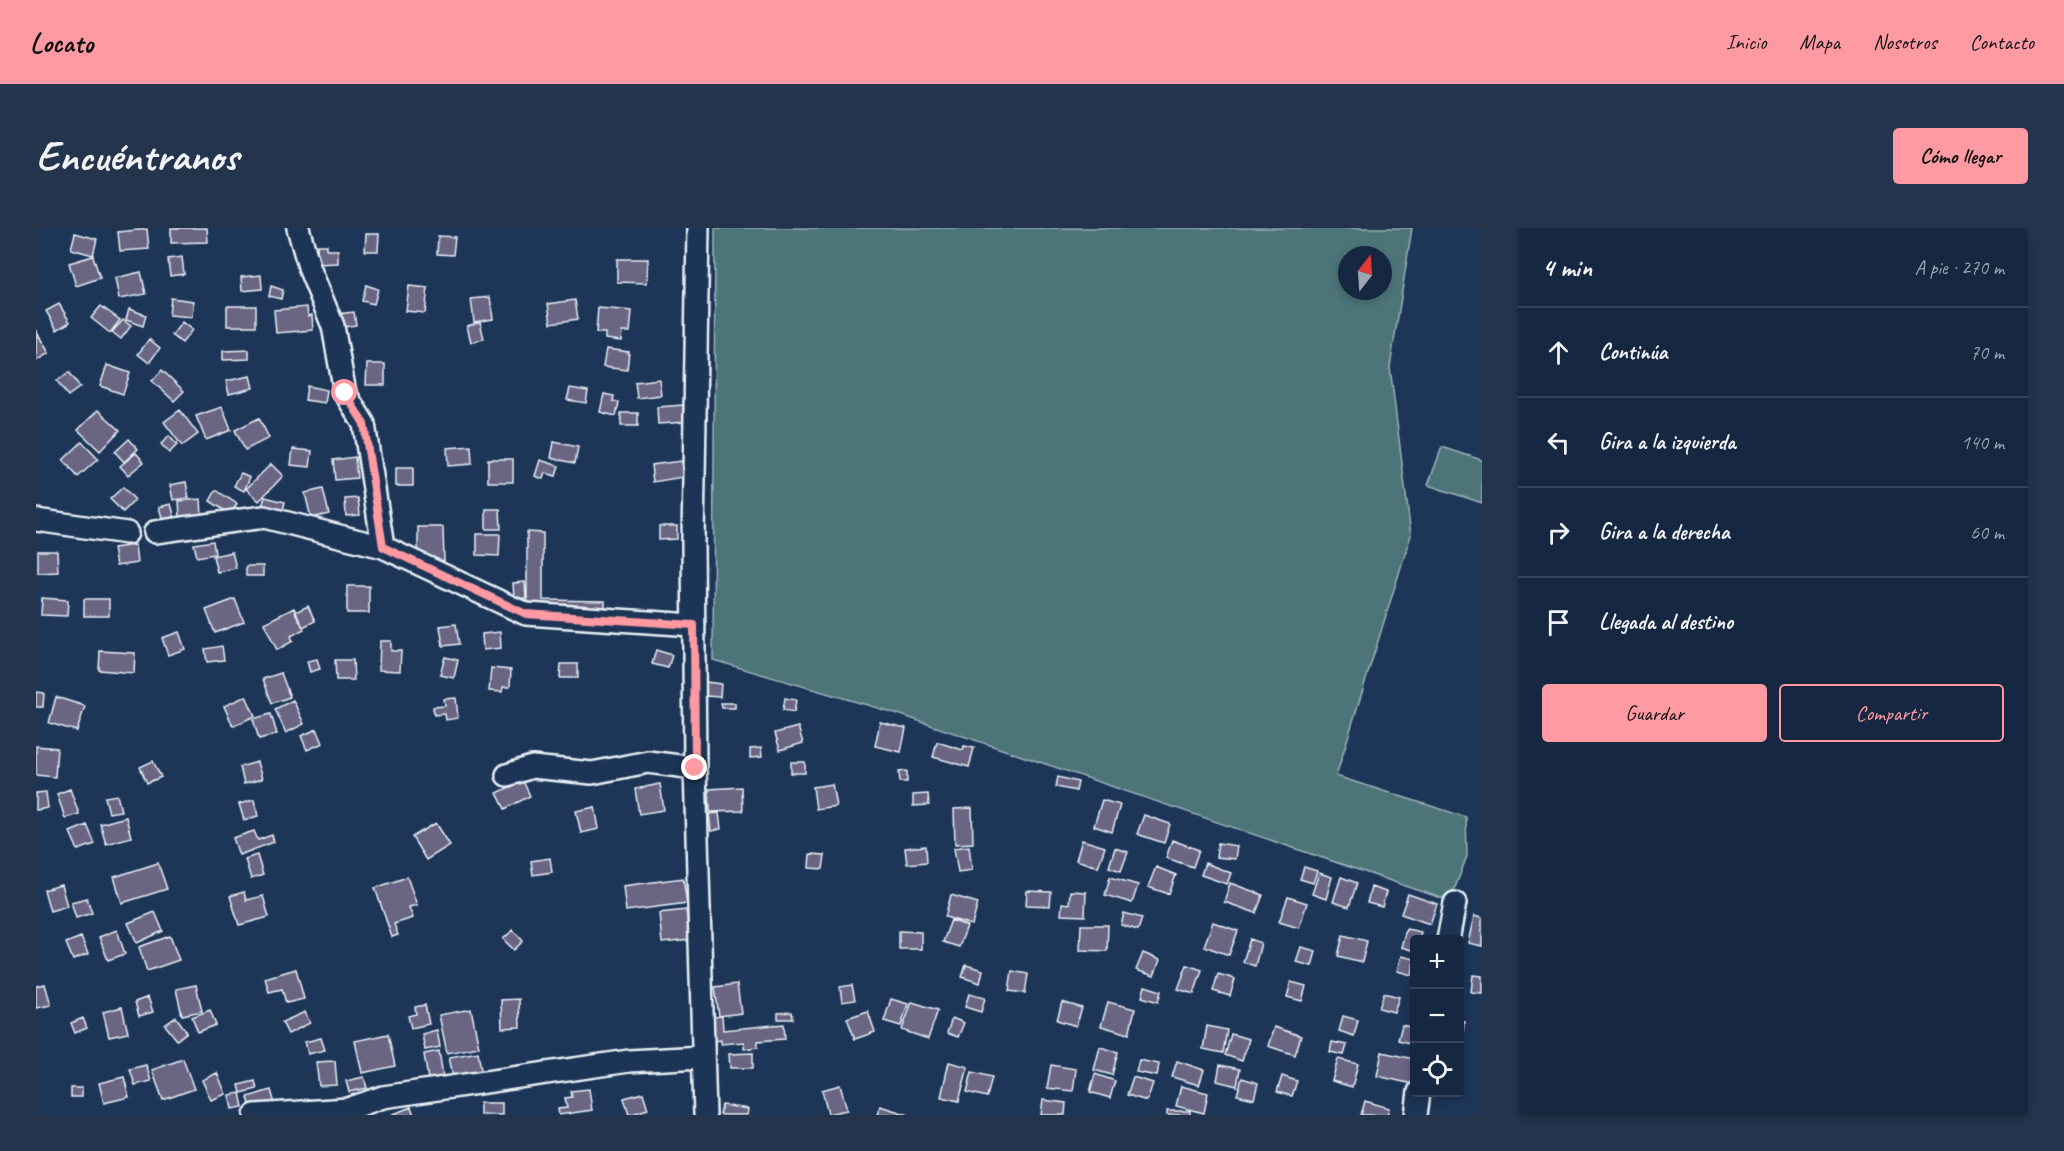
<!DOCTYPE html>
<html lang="es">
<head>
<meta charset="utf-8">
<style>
	body { margin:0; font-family:Caveat,sans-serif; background:#23344c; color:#f1f3f6 }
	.controls { position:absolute; right:18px; bottom:18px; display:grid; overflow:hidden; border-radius:6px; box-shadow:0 3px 9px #0003 }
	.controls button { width:54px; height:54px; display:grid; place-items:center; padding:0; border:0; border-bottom:2px solid #35445a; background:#162841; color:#f1f3f6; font:30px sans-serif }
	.compass { position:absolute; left:1302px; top:18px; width:54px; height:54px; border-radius:50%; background:#162841; box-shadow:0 3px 9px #0003; rotate:17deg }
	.stop { position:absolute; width:18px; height:18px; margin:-14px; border:4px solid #ff9aa2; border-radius:50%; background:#fff }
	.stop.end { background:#ff9aa2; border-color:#fff; box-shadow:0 2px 6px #0008 }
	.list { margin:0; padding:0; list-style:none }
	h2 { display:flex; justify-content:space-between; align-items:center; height:78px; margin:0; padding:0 24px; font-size:26px }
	h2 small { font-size:20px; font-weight:400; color:#9ea6b1 }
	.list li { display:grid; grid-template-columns:39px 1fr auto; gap:18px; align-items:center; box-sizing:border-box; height:90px; padding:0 24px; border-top:2px solid #35445a }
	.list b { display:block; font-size:22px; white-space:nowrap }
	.list em { font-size:20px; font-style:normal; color:#9ea6b1 }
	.actions { display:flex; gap:12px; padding:18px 24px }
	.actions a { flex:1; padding:14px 0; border:2px solid #ff9aa2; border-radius:6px; text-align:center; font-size:21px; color:#ff9aa2 }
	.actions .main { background:#ff9aa2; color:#111 }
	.icon { flex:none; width:33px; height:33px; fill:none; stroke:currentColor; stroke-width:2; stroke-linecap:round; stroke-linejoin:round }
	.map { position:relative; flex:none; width:1446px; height:887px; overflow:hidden; border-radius:6px }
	header { display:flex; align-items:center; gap:36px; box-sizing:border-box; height:84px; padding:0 30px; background:#ff9aa2; color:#111 }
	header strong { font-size:28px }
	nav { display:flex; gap:33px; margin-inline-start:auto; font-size:21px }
	.intro { display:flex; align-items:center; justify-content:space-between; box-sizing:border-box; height:144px; padding:0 36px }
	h1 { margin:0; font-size:42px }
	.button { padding:15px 27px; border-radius:6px; background:#ff9aa2; color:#111; font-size:21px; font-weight:700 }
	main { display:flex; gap:36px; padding:0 36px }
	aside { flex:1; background:#162841; border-radius:6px; box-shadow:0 3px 9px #0003 }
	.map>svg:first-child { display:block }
</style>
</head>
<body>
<header>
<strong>Locato</strong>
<nav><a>Inicio</a><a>Mapa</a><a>Nosotros</a><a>Contacto</a></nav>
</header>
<div class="intro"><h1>Encuéntranos</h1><a class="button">Cómo llegar</a></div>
<main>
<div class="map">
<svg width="1446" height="887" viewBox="0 0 1446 887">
	<rect width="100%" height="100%" fill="#1d3557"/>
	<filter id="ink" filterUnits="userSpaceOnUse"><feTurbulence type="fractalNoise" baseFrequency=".0167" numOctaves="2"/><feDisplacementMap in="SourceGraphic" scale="12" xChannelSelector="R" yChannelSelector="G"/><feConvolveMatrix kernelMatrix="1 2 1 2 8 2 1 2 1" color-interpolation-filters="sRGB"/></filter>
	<g filter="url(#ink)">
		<path fill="#4e7579" stroke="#9bb3b8" stroke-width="1.5" fill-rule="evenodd" d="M 679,0 L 1376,0 L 1354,139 L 1375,307 L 1300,548 L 1430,589 L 1431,628 L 1414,673 L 862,486 L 677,432 ZM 1311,27 L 1347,27 L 1347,63 L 1311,63 Z
			M 1406,219 L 1446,232 L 1446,275 L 1392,257 Z"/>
		<path fill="#6a6582" stroke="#e8f1f8" stroke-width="1.5" d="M 135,0 L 171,0 L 172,14 L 135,15 Z
			M 111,1 L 113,21 L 84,23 L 82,4 Z
			M 39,5 L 61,11 L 57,27 L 35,21 Z
			M 330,6 L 343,6 L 342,23 L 329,23 Z
			M 402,8 L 419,9 L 417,27 L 401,26 Z
			M 281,17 L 291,17 L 291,22 L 302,22 L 302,35 L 282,36 Z
			M 57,28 L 64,50 L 40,58 L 33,35 Z
			M 146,29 L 148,46 L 134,48 L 132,31 Z
			M 581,31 L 612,31 L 611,55 L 581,54 Z
			M 105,44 L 110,66 L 83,71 L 79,50 Z
			M 225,47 L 226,61 L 206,63 L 205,49 Z
			M 330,57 L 342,61 L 338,76 L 326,73 Z
			M 235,58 L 247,62 L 245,71 L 233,68 Z
			M 373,58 L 392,60 L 389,85 L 370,83 Z
			M 454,69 L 457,91 L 438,94 L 435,71 Z
			M 135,70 L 157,73 L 156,89 L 133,87 Z
			M 539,72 L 542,91 L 515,95 L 512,76 Z
			M 23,76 L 34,94 L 21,102 L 10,83 Z
			M 65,78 L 84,92 L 74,105 L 55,90 Z
			M 191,78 L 220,78 L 220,98 L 191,98 Z
			M 271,79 L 272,88 L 276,87 L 277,102 L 240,105 L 238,82 Z
			M 562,80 L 596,83 L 594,104 L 586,104 L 585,113 L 569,111 L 569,105 L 560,105 Z
			M 93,81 L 110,87 L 107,98 L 90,92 Z
			M 318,84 L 320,97 L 303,100 L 301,86 Z
			M 87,92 L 95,98 L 85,111 L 76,104 Z
			M 146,94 L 156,102 L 146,115 L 136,107 Z
			M 444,94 L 448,111 L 435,114 L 431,98 Z
			M 0,103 L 13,125 L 0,133 Z
			M 113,111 L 124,120 L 113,135 L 102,126 Z
			M 570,121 L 593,124 L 591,142 L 567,139 Z
			M 213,122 L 213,131 L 187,132 L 187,123 Z
			M 331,136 L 349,136 L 349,157 L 330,157 Z
			M 71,137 L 94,145 L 87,166 L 64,158 Z
			M 126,142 L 148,163 L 138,173 L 116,153 Z
			M 33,144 L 44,159 L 32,168 L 21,153 Z
			M 214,148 L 217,160 L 193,166 L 190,153 Z
			M 623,151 L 625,167 L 601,170 L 599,154 Z
			M 271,158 L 291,162 L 289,175 L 269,172 Z
			M 534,160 L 552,163 L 550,175 L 531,172 Z
			M 568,166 L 578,168 L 577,173 L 583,174 L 580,188 L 564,184 Z
			M 648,177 L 650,194 L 622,196 L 621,179 Z
			M 186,179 L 195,202 L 170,212 L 160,188 Z
			M 62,182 L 84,202 L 64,223 L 42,202 Z
			M 144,182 L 162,206 L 146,218 L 128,194 Z
			M 585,185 L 602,185 L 602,198 L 585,198 Z
			M 223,190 L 233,210 L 209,222 L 199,202 Z
			M 133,208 L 141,217 L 133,225 L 125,216 Z
			M 93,211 L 102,221 L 88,234 L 79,224 Z
			M 46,214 L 62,231 L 42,249 L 27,232 Z
			M 518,214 L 542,219 L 539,235 L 515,230 Z
			M 435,218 L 436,236 L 412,238 L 411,220 Z
			M 257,221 L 276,223 L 274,239 L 255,237 Z
			M 100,225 L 108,234 L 92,247 L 84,238 Z
			M 319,229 L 321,250 L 299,252 L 297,232 Z
			M 452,231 L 477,231 L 477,254 L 452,254 Z
			M 504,232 L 523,238 L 520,248 L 509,245 L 507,251 L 499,248 Z
			M 645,233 L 647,249 L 617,254 L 615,237 Z
			M 235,236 L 247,248 L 223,273 L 210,261 Z
			M 360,240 L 377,240 L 377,258 L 360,258 Z
			M 205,245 L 214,249 L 208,263 L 198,258 Z
			M 150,254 L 153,270 L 137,272 L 134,257 Z
			M 87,259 L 99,272 L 87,284 L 74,271 Z
			M 287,261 L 293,286 L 275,290 L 269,265 Z
			M 180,262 L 201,276 L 194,286 L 174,273 Z
			M 229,269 L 249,274 L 245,291 L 224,285 Z
			M 322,270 L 324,287 L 310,288 L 309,271 Z
			M 165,271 L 166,288 L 144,289 L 143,273 Z
			M 135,276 L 139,291 L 127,293 L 123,279 Z
			M 450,281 L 464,281 L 465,301 L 450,301 Z
			M 623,298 L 641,298 L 641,311 L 623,312 Z
			M 382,299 L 407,299 L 408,333 L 382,333 Z
			M 491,304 L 507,305 L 507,372 L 569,373 L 569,384 L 491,384 Z
			M 441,306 L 464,306 L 463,328 L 441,327 Z
			M 177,313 L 179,326 L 161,329 L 158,316 Z
			M 99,317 L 101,335 L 80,338 L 77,320 Z
			M 2,323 L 21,323 L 22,344 L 2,345 Z
			M 196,324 L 200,340 L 181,344 L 177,328 Z
			M 210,338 L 227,338 L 227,348 L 210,348 Z
			M 489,354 L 490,370 L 478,371 L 477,355 Z
			M 311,358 L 333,358 L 333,385 L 311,385 Z
			M 6,370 L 32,372 L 31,388 L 5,387 Z
			M 48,371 L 73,371 L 73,388 L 48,388 Z
			M 199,371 L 208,394 L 179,405 L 170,382 Z
			M 272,378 L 279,393 L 267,399 L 259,384 Z
			M 258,380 L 268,401 L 255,408 L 257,413 L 241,422 L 228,395 Z
			M 420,396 L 423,416 L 407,418 L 404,398 Z
			M 143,404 L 149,421 L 132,427 L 126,410 Z
			M 464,404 L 465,420 L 447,422 L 446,406 Z
			M 344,413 L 355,413 L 355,423 L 365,423 L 364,443 L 343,442 Z
			M 186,418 L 188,432 L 171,434 L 169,421 Z
			M 620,422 L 636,427 L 632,440 L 616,436 Z
			M 64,423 L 99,425 L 98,445 L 63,442 Z
			M 409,429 L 422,432 L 418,450 L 404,447 Z
			M 281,431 L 284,441 L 274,444 L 271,433 Z
			M 299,432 L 317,432 L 318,452 L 300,452 Z
			M 525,436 L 542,436 L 542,450 L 524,450 Z
			M 455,440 L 475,442 L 474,459 L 467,459 L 466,464 L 453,463 Z
			M 245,445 L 254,469 L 236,475 L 227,451 Z
			M 670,454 L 685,456 L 684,469 L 669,468 Z
			M 0,464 L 8,465 L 7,479 L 0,479 Z
			M 210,468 L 219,488 L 197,498 L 188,478 Z
			M 20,469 L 49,478 L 41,503 L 13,495 Z
			M 420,470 L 422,490 L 410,492 L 409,486 L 398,487 L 397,479 L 409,478 L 408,471 Z
			M 749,470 L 760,472 L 758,484 L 747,482 Z
			M 257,472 L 268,496 L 250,505 L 239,481 Z
			M 685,475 L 699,475 L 699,480 L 686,480 Z
			M 235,486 L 241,506 L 223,511 L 217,491 Z
			M 844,494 L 870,500 L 865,524 L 839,518 Z
			M 762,499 L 767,515 L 744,522 L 739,505 Z
			M 281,501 L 287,515 L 271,522 L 265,508 Z
			M 901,514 L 927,522 L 928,518 L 938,520 L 933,539 L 897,529 Z
			M 0,518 L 21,520 L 19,549 L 0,547 Z
			M 725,520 L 726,529 L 714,530 L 714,521 Z
			M 117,533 L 125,549 L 111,555 L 104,539 Z
			M 221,534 L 226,551 L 208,556 L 204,539 Z
			M 755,534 L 769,534 L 769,545 L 755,545 Z
			M 871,543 L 871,554 L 864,554 L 863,544 Z
			M 1022,549 L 1042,554 L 1040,563 L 1020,559 Z
			M 487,553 L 494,568 L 469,581 L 461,565 Z
			M 624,556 L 628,582 L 603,586 L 599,561 Z
			M 796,556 L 800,578 L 780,581 L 777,559 Z
			M 706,559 L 707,583 L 674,584 L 673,561 Z
			M 34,561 L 43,586 L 29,590 L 21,566 Z
			M 10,564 L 12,580 L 0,582 L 0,565 Z
			M 892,566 L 893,577 L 877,578 L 877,567 Z
			M 81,567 L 85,583 L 73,585 L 69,569 Z
			M 218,572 L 222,588 L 208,592 L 203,576 Z
			M 1066,572 L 1084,577 L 1076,604 L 1058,598 Z
			M 559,579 L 563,601 L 545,605 L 540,583 Z
			M 936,580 L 937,615 L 919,616 L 918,581 Z
			M 683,585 L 685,601 L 675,603 L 673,586 Z
			M 1108,587 L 1134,596 L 1128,615 L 1101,606 Z
			M 90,589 L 95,609 L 70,616 L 64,596 Z
			M 400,595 L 414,617 L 390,632 L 376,609 Z
			M 51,597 L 59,616 L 42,622 L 34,604 Z
			M 218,603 L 222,612 L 236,607 L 238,614 L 203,627 L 197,610 Z
			M 1046,612 L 1069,619 L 1062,639 L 1040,632 Z
			M 1136,612 L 1163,622 L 1157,639 L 1130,630 Z
			M 1182,615 L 1201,618 L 1199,631 L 1180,629 Z
			M 890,618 L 891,634 L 871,636 L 869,620 Z
			M 933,618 L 936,642 L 922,644 L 918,620 Z
			M 1079,620 L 1092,624 L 1085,643 L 1073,639 Z
			M 774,626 L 789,627 L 787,641 L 773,640 Z
			M 221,627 L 227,647 L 215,651 L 209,631 Z
			M 514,630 L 516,644 L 497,647 L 495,633 Z
			M 122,635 L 131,661 L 86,675 L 78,649 Z
			M 1169,635 L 1195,645 L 1191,656 L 1165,647 Z
			M 1120,639 L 1140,647 L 1133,666 L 1112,659 Z
			M 1268,639 L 1281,643 L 1277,655 L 1264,651 Z
			M 1283,645 L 1296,649 L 1290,671 L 1276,666 Z
			M 371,649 L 381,677 L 373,679 L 377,690 L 358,696 L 362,707 L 356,709 L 339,660 Z
			M 1074,649 L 1102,657 L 1096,675 L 1069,667 Z
			M 1305,649 L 1321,655 L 1313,679 L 1297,674 Z
			M 647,650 L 651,675 L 590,683 L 587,658 Z
			M 1194,655 L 1227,667 L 1220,685 L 1188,674 Z
			M 25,657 L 31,678 L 14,683 L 8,662 Z
			M 1335,659 L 1350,664 L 1346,679 L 1331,675 Z
			M 991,663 L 1015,664 L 1014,678 L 990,677 Z
			M 1034,663 L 1050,664 L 1049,688 L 1025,687 L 1026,675 L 1033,676 Z
			M 208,664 L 210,672 L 227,668 L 233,689 L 203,697 L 194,668 Z
			M 1372,666 L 1401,676 L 1394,696 L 1365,686 Z
			M 915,667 L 942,675 L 936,697 L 909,689 Z
			M 1252,669 L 1271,675 L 1263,700 L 1243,694 Z
			M 51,670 L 56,685 L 40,690 L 35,674 Z
			M 650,682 L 654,712 L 626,715 L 623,685 Z
			M 119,684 L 127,703 L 101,715 L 92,695 Z
			M 1088,685 L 1106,690 L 1102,702 L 1085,697 Z
			M 1438,688 L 1446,690 L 1446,718 L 1432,715 Z
			M 915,692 L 931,698 L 923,719 L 907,714 Z
			M 1177,694 L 1202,703 L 1193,727 L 1168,718 Z
			M 1045,697 L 1072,697 L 1071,723 L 1044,722 Z
			M 1370,701 L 1385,704 L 1383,712 L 1378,712 L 1378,723 L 1365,719 Z
			M 81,702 L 89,726 L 72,732 L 63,709 Z
			M 477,702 L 487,713 L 478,722 L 467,711 Z
			M 863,703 L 885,704 L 885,721 L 863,721 Z
			M 1307,707 L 1331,713 L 1326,734 L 1302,728 Z
			M 134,708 L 143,732 L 111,743 L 103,719 Z
			M 45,709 L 52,726 L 37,732 L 30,715 Z
			M 1214,711 L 1225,715 L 1219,738 L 1207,734 Z
			M 1265,719 L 1280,723 L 1276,738 L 1260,734 Z
			M 1107,725 L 1124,732 L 1118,748 L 1100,742 Z
			M 1365,728 L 1378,731 L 1376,747 L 1361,743 Z
			M 930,737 L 947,742 L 944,755 L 926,749 Z
			M 1151,737 L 1166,742 L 1158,766 L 1142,761 Z
			M 260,741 L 268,771 L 250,775 L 246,761 L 233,764 L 229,750 Z
			M 976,743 L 992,746 L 989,765 L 973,763 Z
			M 1182,746 L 1199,751 L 1194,768 L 1177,763 Z
			M 1437,747 L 1446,748 L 1446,765 L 1435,764 Z
			M 1255,754 L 1270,758 L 1266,773 L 1251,769 Z
			M 9,756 L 15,777 L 0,780 L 0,758 Z
			M 701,756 L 705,785 L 683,788 L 679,759 Z
			M 160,757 L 166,783 L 146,787 L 140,761 Z
			M 816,757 L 819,772 L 806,774 L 804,759 Z
			M 1109,758 L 1125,763 L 1122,774 L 1106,769 Z
			M 1348,765 L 1363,769 L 1358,784 L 1343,780 Z
			M 933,766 L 949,770 L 945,784 L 929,779 Z
			M 112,769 L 117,784 L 103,788 L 99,774 Z
			M 483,771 L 484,799 L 466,800 L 465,772 Z
			M 855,771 L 872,776 L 865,798 L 848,793 Z
			M 876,774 L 902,782 L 892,811 L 866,802 Z
			M 1026,774 L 1046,780 L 1040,798 L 1021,792 Z
			M 1072,774 L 1099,781 L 1093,806 L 1065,798 Z
			M 389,777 L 393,796 L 375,800 L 372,788 L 380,786 L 379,779 Z
			M 86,779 L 92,805 L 73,809 L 67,784 Z
			M 435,781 L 443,819 L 411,825 L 403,787 Z
			M 174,782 L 180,797 L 162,804 L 156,789 Z
			M 832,783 L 839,804 L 819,811 L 811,790 Z
			M 269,784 L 274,795 L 252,806 L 246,794 Z
			M 756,784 L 757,791 L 742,791 L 742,785 Z
			M 686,788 L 687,802 L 748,796 L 749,811 L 722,813 L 722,819 L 708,821 L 708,814 L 685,816 L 685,812 L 678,813 L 676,789 Z
			M 1307,788 L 1322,792 L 1318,808 L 1303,803 Z
			M 140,789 L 151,804 L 141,812 L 129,797 Z
			M 47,790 L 51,800 L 39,805 L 35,795 Z
			M 916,790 L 928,795 L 922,809 L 911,805 Z
			M 1424,793 L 1428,793 L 1426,818 L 1424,818 Z
			M 1366,797 L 1378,800 L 1377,816 L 1362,812 Z
			M 1171,798 L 1191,802 L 1187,825 L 1167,821 Z
			M 1238,799 L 1265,808 L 1259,827 L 1232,818 Z
			M 401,802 L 404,819 L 389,822 L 386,806 Z
			M 352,806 L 359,838 L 326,845 L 319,813 Z
			M 1195,806 L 1213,811 L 1206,833 L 1189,827 Z
			M 285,810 L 289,822 L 272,826 L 269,814 Z
			M 1296,814 L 1311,817 L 1308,827 L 1294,824 Z
			M 1064,819 L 1082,824 L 1076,847 L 1058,842 Z
			M 403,823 L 407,848 L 392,851 L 388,826 Z
			M 442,824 L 446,848 L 418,853 L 413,829 Z
			M 1346,824 L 1378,831 L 1377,856 L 1341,848 Z
			M 717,825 L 717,840 L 694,840 L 693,826 Z
			M 147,831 L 158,861 L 127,872 L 116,842 Z
			M 1302,831 L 1322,836 L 1316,859 L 1296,853 Z
			M 1103,832 L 1123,836 L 1121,848 L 1100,844 Z
			M 299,833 L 301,857 L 283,858 L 280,834 Z
			M 1141,833 L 1168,842 L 1163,857 L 1136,849 Z
			M 913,834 L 932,839 L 923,873 L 905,869 Z
			M 110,837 L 115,853 L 99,857 L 94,841 Z
			M 1015,837 L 1040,841 L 1037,863 L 1011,860 Z
			M 1184,837 L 1204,841 L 1201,858 L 1181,853 Z
			M 936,844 L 956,849 L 951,869 L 931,864 Z
			M 181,845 L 190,866 L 175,872 L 166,852 Z
			M 1059,846 L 1079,853 L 1074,870 L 1054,864 Z
			M 1246,848 L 1261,853 L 1256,868 L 1241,864 Z
			M 88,849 L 93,869 L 68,875 L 63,855 Z
			M 328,849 L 331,860 L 313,864 L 310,853 Z
			M 1097,849 L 1117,855 L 1111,873 L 1091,867 Z
			M 1206,850 L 1222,855 L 1218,871 L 1201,867 Z
			M 219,853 L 221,861 L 205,865 L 203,857 Z
			M 804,857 L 811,882 L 792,886 L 786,862 Z
			M 1145,858 L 1172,865 L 1168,885 L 1140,878 Z
			M 35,860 L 46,860 L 46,869 L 35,869 Z
			M 553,861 L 556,882 L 523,887 L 522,881 L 531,880 L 529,870 L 536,869 L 535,863 Z
			M 235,862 L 239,876 L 216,883 L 212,869 Z
			M 204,865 L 207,879 L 196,881 L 193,867 Z
			M 607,865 L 612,881 L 593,887 L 588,870 Z
			M 1007,872 L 1030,875 L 1029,887 L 1005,887 Z
			M 1329,873 L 1353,880 L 1351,887 L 1325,887 Z
			M 444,875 L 466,875 L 466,887 L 444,887 Z
			M 686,877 L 712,881 L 711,887 L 684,887 Z
			M 844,878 L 873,887 L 841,887 Z
			M 375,879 L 378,887 L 355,887 Z
			M 1131,883 L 1154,883 L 1154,887 L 1131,887 Z"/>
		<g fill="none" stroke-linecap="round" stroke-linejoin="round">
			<g stroke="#e8f1f8" stroke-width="26">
				<path id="minor" d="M 262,0 L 274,42 L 297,98 L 309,165 L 328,196 L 347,319
					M 662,0 L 657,313 L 659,540 L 669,887
					M 0,292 L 91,305
					M 119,304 L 228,289 L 347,319 L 490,386 L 658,397
					M 471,547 L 496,539 L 556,545 L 612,534 L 659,540
					M 1412,712 L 1419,675
					M 219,887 L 312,881 L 347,869 L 593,833 L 666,829
					M 1380,887 L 1383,864"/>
			</g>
			<use href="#minor" stroke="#1d3557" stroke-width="21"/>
		</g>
	</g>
	<g fill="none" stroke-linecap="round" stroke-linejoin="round" filter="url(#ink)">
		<path stroke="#ff9aa2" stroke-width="8" d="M 309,165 L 328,196 L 347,319 L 490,386 L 658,397 L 659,540"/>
	</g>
</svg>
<div class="controls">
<button>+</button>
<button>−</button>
<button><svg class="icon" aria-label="locate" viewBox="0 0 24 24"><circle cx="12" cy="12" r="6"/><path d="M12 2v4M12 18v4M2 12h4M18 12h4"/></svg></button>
</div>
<svg class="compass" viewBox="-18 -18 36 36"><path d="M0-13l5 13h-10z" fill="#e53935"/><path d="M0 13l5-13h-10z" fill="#9ea6b1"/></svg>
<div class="stop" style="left:309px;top:165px"></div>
<div class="stop end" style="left:659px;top:540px"></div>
</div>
<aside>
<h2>4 min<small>A pie · 270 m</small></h2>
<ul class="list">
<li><svg class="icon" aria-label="ahead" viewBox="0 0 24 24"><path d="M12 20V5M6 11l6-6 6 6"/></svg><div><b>Continúa</b></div><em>70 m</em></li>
<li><svg class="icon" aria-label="left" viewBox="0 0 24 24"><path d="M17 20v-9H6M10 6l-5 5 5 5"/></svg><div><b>Gira a la izquierda</b></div><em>140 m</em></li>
<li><svg class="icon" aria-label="right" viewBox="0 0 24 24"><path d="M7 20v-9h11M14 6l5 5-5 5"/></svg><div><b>Gira a la derecha</b></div><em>60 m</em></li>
<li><svg class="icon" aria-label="arrive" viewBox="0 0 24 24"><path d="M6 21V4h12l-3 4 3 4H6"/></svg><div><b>Llegada al destino</b></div></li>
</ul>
<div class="actions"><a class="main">Guardar</a><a>Compartir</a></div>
</aside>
</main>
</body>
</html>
